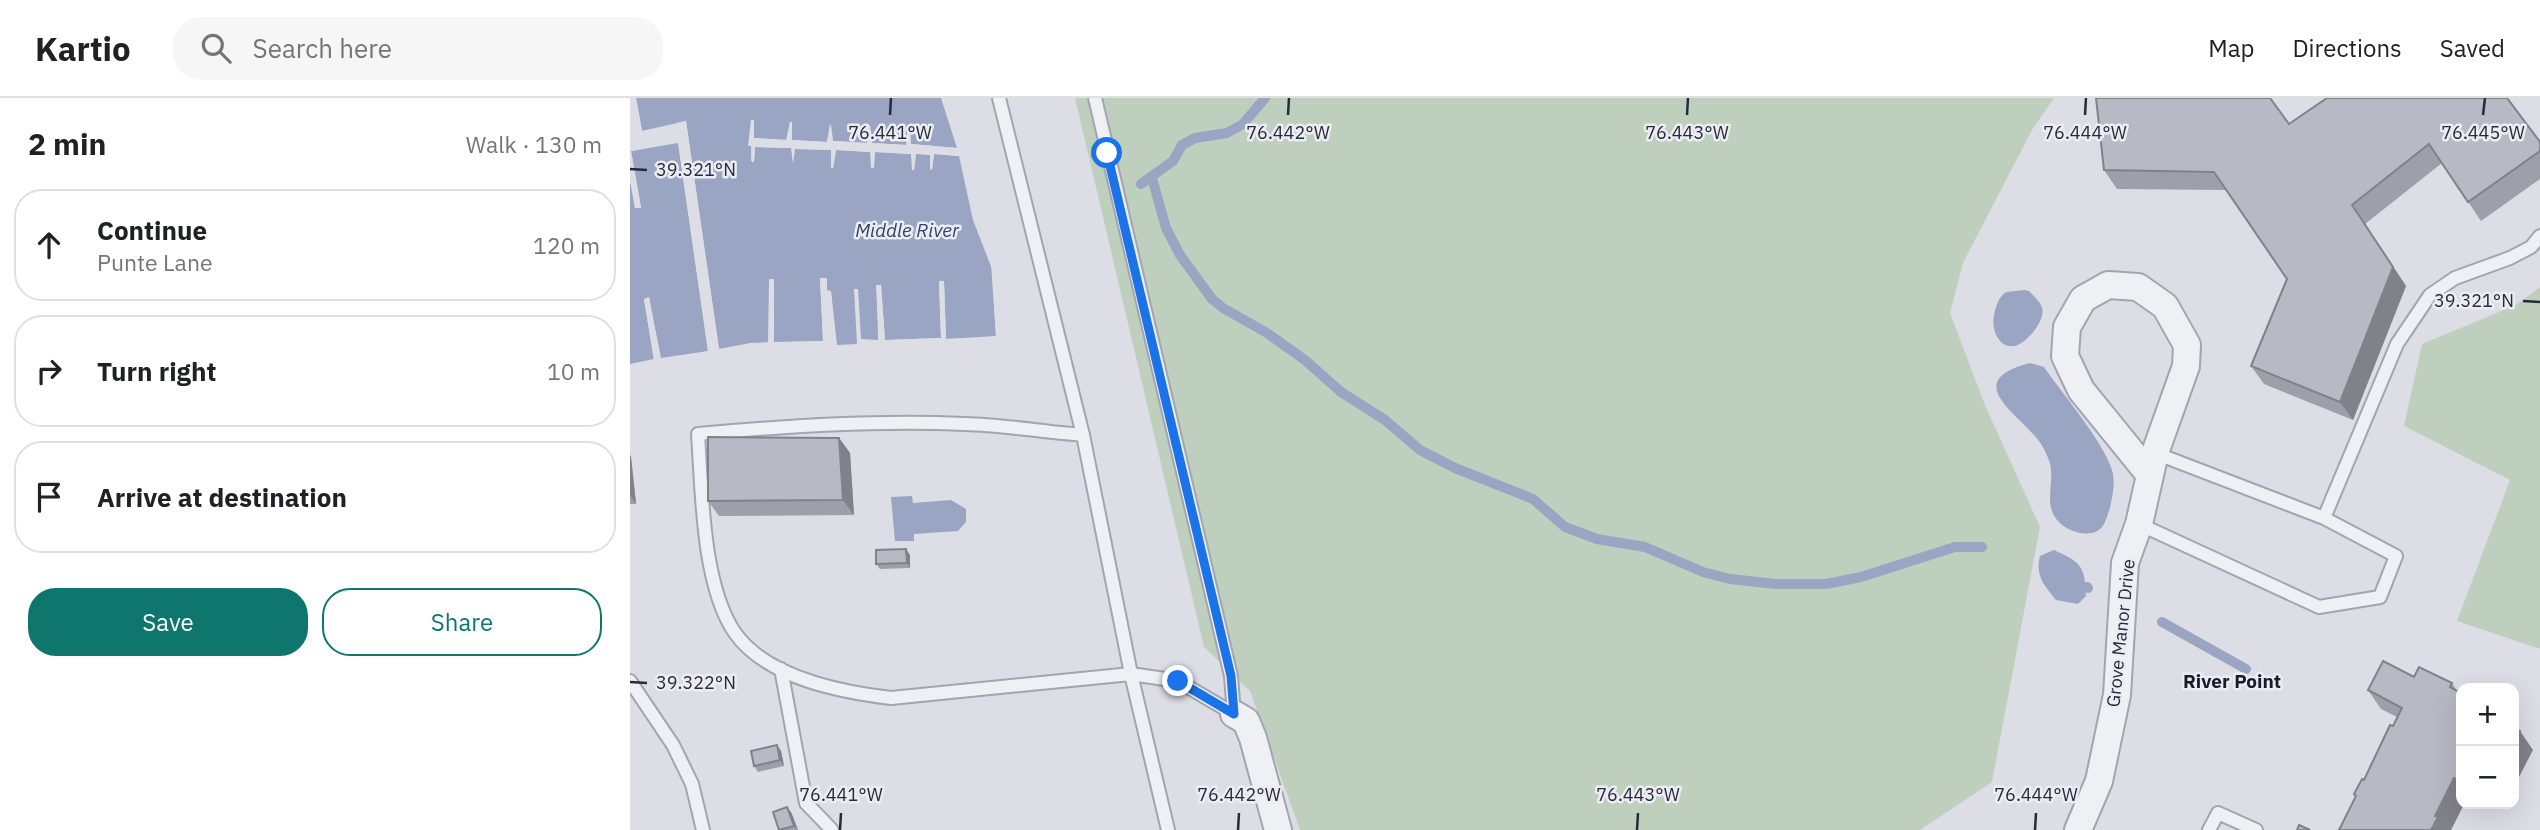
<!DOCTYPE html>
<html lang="en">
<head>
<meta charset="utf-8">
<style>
	body { margin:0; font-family:"IBM Plex Sans",sans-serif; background:#f6f6f6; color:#202124 }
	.controls { position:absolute; right:21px; bottom:21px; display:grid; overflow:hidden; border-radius:14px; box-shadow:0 7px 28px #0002 }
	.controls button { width:63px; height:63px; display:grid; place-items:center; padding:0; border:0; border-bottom:2px solid #e0e0e0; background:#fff; color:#202124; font:35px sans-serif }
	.stop { position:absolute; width:21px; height:21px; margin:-16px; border:5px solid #1a73e8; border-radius:50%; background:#fff }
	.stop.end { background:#1a73e8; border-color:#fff; box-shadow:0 2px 7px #0008 }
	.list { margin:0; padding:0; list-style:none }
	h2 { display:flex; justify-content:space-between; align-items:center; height:91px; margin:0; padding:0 28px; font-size:30px }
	h2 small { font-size:23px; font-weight:400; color:#757577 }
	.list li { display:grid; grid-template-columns:46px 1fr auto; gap:21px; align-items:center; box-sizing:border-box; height:112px; margin:0 14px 14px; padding:0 14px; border:2px solid #e0e0e0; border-radius:28px }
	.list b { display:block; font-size:26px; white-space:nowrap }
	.list p { margin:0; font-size:23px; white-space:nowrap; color:#757577 }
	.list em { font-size:23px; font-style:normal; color:#757577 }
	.actions { display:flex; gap:14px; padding:21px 28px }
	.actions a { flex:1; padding:16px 0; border:2px solid #0f766e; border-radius:28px; text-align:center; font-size:24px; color:#0f766e }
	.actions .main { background:#0f766e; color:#fff }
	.icon { flex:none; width:38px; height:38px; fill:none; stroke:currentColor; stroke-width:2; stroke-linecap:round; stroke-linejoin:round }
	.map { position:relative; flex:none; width:1910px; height:732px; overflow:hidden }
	header { display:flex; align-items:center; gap:42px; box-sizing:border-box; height:98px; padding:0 35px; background:#fff; border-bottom:2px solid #e0e0e0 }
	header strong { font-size:33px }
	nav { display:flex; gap:38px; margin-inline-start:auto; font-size:24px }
	.search { width:490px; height:63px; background:#f6f6f6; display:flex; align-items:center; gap:18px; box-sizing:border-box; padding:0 24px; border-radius:28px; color:#757577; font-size:26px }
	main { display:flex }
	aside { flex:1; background:#fff }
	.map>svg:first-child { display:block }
</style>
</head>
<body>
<header>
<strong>Kartio</strong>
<div class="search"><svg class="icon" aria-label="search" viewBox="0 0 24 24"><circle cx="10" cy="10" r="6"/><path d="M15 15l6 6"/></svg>Search here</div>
<nav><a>Map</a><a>Directions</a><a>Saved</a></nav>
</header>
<main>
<aside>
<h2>2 min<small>Walk · 130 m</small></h2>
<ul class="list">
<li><svg class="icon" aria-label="ahead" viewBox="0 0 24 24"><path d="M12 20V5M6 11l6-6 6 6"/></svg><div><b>Continue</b><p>Punte Lane</p></div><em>120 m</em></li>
<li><svg class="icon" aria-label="right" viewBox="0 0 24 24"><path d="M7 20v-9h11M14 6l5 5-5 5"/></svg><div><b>Turn right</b></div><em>10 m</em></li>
<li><svg class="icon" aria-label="arrive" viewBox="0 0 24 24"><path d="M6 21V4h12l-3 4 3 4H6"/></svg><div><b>Arrive at destination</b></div></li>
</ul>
<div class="actions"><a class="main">Save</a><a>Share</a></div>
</aside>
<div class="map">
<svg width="1910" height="732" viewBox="0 0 1910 732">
	<rect width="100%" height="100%" fill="#dddee5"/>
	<path fill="#bfcfbe" d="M 445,0 L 1424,0 L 1402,32 L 1333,165 L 1320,215 L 1355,307 L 1410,429 L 1362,684 L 1290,732 L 670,732 L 620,593 L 574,549 Z
		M 1910,189 L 1910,551 L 1827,523 L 1880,382 L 1774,328 L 1792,246 L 1886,207 Z"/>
	<path fill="#9aa5c3" d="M 6,0 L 311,0 L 327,50 L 281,46 L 280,29 L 278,29 L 277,47 L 242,45 L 240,28 L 238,28 L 237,45 L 203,43 L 201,26 L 197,44 L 162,42 L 162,24 L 160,24 L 157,42 L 123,40 L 123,22 L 121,63 L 124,63 L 125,49 L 162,50 L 163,62 L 165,51 L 201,52 L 203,70 L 206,52 L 241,54 L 243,70 L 245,54 L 281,56 L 284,72 L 286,55 L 300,56 L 300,71 L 302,71 L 304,56 L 329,58 L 343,122 L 362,171 L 366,239 L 316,241 L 314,184 L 309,183 L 311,240 L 255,242 L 251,187 L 247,187 L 248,242 L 231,241 L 228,191 L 224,191 L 227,246 L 207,247 L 201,193 L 197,193 L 190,180 L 193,243 L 144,244 L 144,181 L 139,181 L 138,244 L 89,251 L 56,23 L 12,33 Z
		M 48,44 L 78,253 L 31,260 L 19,200 L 14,201 L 24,261 L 0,266 L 0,82 L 5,110 L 11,109 L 1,53 Z
		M 1395,192 L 1399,193 C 1403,198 1411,204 1412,210 C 1416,222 1397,245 1385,248 C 1368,251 1361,230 1364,217 C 1366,208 1368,200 1376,194 Z
		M 1400,265 L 1414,269 C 1431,294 1478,349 1483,376 C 1485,388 1482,402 1479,413 C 1476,421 1474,431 1465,434 C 1454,438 1438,433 1430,425 C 1410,407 1428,381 1418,360 C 1415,352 1410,343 1404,337 C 1380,310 1335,282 1400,265 Z
		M 282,398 L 283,405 L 321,402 L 336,411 L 336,424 L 328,433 L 284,436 L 284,443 L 265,443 L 261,399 Z
		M 1424,452 C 1451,464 1455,468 1456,498 L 1448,506 L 1426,502 C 1414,487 1405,478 1410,458 Z"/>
	<path fill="#dddee5" d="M 0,0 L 6,0 L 12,33 L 46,27 L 46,25 L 56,23 L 89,251 L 120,245 L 193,243 L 190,180 L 197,180 L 197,192 L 201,193 L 205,250 L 202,243 L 198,196 L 194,195 L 197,243 L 195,246 L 141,246 L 87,253 L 53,27 L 47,31 L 9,36 L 0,39 L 0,36 L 6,34 Z
		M 121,22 L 124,22 L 124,40 L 156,42 L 160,24 L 162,24 L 162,42 L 197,44 L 200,25 L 203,43 L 237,45 L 238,28 L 240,27 L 242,45 L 276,47 L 278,29 L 280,29 L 281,46 L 327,50 L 328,53 L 159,44 L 122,43 L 123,46 L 304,53 L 328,54 L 329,58 L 304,56 L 302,72 L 300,71 L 300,57 L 286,56 L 284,72 L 282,72 L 281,56 L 245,54 L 244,70 L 241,70 L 240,54 L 206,52 L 203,70 L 201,70 L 201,52 L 165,51 L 163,66 L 161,50 L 125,49 L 124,64 L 122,64 L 121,48 L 118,48 Z
		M 48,41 L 52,44 L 82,254 L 79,257 L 31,263 L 27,259 L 25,265 L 0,269 L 24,263 L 14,201 L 19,199 L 31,263 L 78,253 L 48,45 L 1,53 L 11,110 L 5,110 L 0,82 L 0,78 L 2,79 L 0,50 Z
		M 361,166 L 366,181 L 368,241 L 255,246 L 252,244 L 249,246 L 246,187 L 251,187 L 255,242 L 311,240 L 309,183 L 314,183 L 316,241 L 366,238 Z"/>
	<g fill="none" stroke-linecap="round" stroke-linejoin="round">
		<path stroke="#9aa5c3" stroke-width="10" d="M 522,80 L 536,130 L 550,157 L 582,201 L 593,210 L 637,235 L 675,262 L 711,294 L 755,322 L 790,352 L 825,370 L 903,401 L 935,429 L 967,441 L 1015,449 L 1073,474 L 1100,481 L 1146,486 L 1196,486 L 1231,479 L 1325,449 L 1352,449
			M 511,86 L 543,63 L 552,47 L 565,40 L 597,35 L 613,26 L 635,0
			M 1457,489 L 1458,490
			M 1532,524 L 1616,571"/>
		<g stroke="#a3a4af" stroke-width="16">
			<path id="service" d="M 369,0 L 453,337 L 501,576 L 538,732
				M 465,0 L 601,578 L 604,616
				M 453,337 C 414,334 374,327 335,326 C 246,322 157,328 68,336 C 72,393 72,487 105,535 C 137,580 210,594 261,600 L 501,576 L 548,583 L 604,616
				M 1694,420 L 1767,246 L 1800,197 L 1825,180 L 1880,160 L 1901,149 L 1910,138
				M 1509,426 L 1689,509 L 1750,499 L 1766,458 L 1694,420 L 1525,355
				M 151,571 L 176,705 L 202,732
				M 0,583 L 43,647 L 62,686 L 73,732
				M 1579,732 L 1588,715 L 1626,732"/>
		</g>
		<g stroke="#a3a4af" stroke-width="30">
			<path id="minor" d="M 604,616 L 616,623 L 623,640 L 648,732
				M 1448,732 L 1469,683 L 1487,597 L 1495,465 L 1509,426 L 1525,355 L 1556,268 L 1557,247 L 1535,208 L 1508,189 L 1478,187 L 1453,201 L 1437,229 L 1435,258 L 1451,292 L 1520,377"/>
		</g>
		<use href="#service" stroke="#eff0f4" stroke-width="12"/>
		<use href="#minor" stroke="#eff0f4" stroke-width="26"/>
	</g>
	<path fill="#9d9fa9" d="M 1659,26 L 1910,44 L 1910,81 L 1851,123 L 1812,65 L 1735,126 L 1776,188 L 1723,322 L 1634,286 L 1621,268 L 1657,181 L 1596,92 L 1487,91 L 1474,72 Z
		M 209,340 L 220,355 L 224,417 L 89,418 L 78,403 Z
		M 0,357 L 1,359 L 6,406 L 0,406 Z
		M 280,457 L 280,470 L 250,471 L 246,466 Z
		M 1784,579 L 1822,585 L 1827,593 L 1829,594 L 1831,591 L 1831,706 L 1834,706 L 1821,732 L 1709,732 L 1726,699 L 1724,696 L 1734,682 L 1767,619 L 1751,611 L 1738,592 Z
		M 147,647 L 151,653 L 154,668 L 128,674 L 124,668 Z
		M 161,714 L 168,732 L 149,732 Z"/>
	<path fill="#80828a" d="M 1722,107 L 1776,188 L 1723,322 L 1710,304 Z
		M 209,340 L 220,355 L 224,417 L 213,402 Z
		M 0,357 L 1,359 L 6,406 L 0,397 Z
		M 276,451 L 280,457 L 280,470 L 277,465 Z
		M 1890,633 L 1903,652 L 1888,681 L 1884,674 L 1884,646 Z
		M 147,647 L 151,653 L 154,668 L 150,662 Z
		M 1831,673 L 1831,687 L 1827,681 Z
		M 1824,680 L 1831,690 L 1831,706 L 1834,706 L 1821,732 L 1801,732 L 1805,718 Z
		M 157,709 L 161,714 L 168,732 L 164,728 Z"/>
	<path fill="#b7b9c5" stroke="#80828a" stroke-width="2" d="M 1466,0 L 1640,0 L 1659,26 L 1697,0 L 1877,0 L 1910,44 L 1910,53 L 1838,104 L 1799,46 L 1722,107 L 1763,169 L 1710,304 L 1621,268 L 1657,181 L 1584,74 L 1474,72 Z
		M 78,339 L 209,340 L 213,402 L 78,403 Z
		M 276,451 L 277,465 L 246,466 L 246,452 Z
		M 1753,563 L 1784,579 L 1789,569 L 1822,585 L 1820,589 L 1829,594 L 1831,591 L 1831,673 L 1827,681 L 1824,680 L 1805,718 L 1808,719 L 1801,732 L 1709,732 L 1726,698 L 1724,696 L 1732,681 L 1734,682 L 1760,627 L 1763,628 L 1772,610 L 1738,592 Z
		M 1884,630 L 1890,633 L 1884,646 Z
		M 147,647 L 150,662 L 124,668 L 121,653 Z
		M 157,709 L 164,728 L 149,732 L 143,714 Z
		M 1669,727 L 1680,732 L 1667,732 Z"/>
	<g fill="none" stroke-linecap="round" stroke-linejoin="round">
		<path stroke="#1a73e8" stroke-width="9" d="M 477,55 L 601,578 L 604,616 L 548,583"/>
	</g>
	<path fill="none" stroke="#272a3b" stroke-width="2.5" d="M 260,17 L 261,0M 658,17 L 659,0M 1057,17 L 1058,0M 1455,17 L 1456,0M 1853,17 L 1855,0M 0,71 L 17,72M 1893,203 L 1910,204M 0,584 L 17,585M 210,732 L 211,715M 608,732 L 609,715M 1007,732 L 1008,715M 1405,732 L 1406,715"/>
	<g text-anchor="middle" stroke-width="5" stroke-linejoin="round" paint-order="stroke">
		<g font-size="18" fill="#272a3b" stroke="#ecedf3">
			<text transform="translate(1491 535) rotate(-84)" y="6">Grove Manor Drive</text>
		</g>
		<g font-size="19" font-style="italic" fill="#35416b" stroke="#ecedf3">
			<text x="277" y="139">Middle River</text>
		</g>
		<g font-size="19" font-weight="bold" fill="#1a1c2b" stroke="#ecedf3">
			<text x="1602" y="590">River Point</text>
		</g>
	</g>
	<g font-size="18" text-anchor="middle" fill="#272a3b" stroke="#ecedf3" stroke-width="5" stroke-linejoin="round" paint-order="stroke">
		<text x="1057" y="41">76.443°W</text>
		<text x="1455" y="41">76.444°W</text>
		<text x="260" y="41">76.441°W</text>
		<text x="658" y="41">76.442°W</text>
		<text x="1853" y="41">76.445°W</text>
		<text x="66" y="78">39.321°N</text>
		<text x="1844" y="209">39.321°N</text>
		<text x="66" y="591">39.322°N</text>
		<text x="211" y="703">76.441°W</text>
		<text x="609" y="703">76.442°W</text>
		<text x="1008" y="703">76.443°W</text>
		<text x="1406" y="703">76.444°W</text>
	</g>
</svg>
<div class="controls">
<button>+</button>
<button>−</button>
</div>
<div class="stop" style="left:477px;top:55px"></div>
<div class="stop end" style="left:548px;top:583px"></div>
</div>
</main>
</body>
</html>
